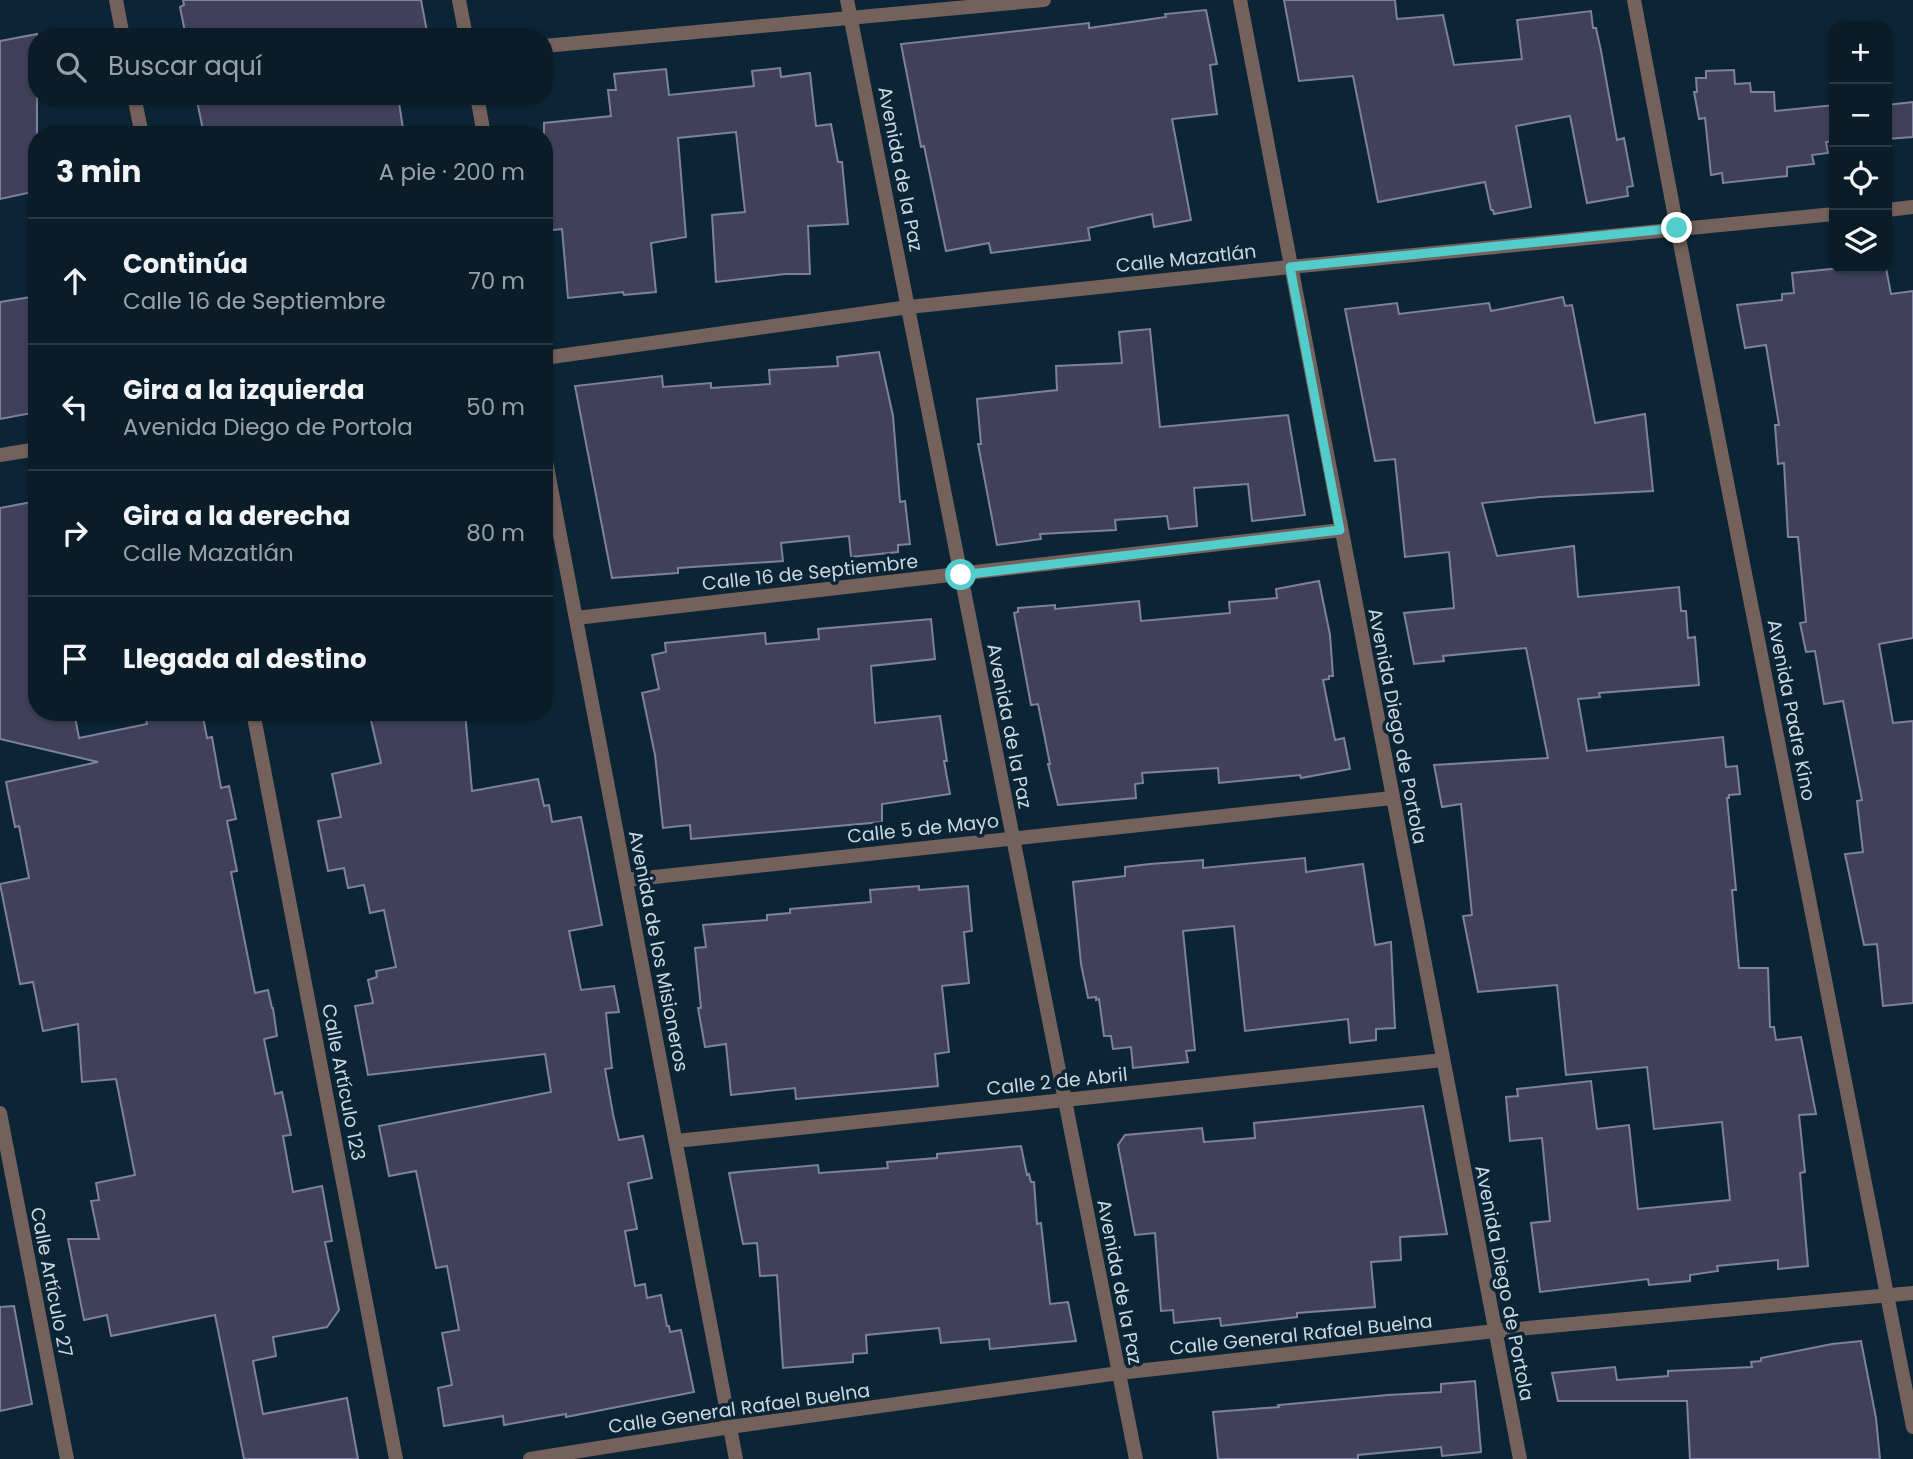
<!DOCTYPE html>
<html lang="es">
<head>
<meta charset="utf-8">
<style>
	body { margin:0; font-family:Poppins,sans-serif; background:#122530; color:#f1f3f6 }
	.controls { position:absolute; right:21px; top:21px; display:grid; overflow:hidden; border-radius:14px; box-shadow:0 2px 5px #0004 }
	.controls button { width:63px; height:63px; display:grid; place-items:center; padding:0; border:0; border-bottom:2px solid #293a45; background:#091c28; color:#f1f3f6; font:35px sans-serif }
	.stop { position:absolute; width:21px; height:21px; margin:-16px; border:5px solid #52cdcc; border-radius:50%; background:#fff }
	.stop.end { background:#52cdcc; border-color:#fff; box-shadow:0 2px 7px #0008 }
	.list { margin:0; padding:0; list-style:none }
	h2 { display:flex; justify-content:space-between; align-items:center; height:91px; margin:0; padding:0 28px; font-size:30px }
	h2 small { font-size:23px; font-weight:400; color:#99a1a8 }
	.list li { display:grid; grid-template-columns:46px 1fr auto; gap:21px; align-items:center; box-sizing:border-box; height:126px; padding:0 28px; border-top:2px solid #293a45 }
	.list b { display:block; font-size:26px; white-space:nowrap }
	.list p { margin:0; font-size:23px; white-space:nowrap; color:#99a1a8 }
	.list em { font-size:23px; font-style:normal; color:#99a1a8 }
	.icon { flex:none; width:38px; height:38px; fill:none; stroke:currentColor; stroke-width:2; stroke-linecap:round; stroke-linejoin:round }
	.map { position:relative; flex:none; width:1913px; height:1459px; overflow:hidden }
	.search { position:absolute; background:#091c28; box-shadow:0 2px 5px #0004; left:28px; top:28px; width:525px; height:77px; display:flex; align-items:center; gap:18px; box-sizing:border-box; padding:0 24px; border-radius:28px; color:#99a1a8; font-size:26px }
	.panel { position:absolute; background:#091c28; box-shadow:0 2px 5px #0004; left:28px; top:126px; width:525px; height:595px; border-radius:28px }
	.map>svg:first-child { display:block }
</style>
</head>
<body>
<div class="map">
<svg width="1913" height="1459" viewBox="0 0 1913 1459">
	<rect width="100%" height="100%" fill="#0c2536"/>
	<path fill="#40405a" stroke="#7f809e" stroke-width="2" d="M 183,0 L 421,0 L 428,37 L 186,37 L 180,7 L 184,5 Z
		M 1284,0 L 1395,0 L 1397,19 L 1443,15 L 1454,65 L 1522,59 L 1517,20 L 1591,11 L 1593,28 L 1596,28 L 1601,51 L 1617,140 L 1624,138 L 1633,186 L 1627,187 L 1628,196 L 1587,203 L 1570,116 L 1516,126 L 1531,207 L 1494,214 L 1493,210 L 1491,210 L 1485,182 L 1378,202 L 1353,76 L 1299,81 Z
		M 1206,10 L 1217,64 L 1210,65 L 1217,114 L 1172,119 L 1191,220 L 1154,227 L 1152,214 L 1088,228 L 1090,240 L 991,253 L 989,243 L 946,251 L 924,146 L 921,147 L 901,44 L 1089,23 L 1089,28 L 1166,17 L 1165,14 Z
		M 37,34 L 37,191 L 0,199 L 0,41 Z
		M 780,68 L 781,77 L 810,73 L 816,126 L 831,124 L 838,162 L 842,162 L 848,224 L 808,226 L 810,274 L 785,274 L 716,282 L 712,215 L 745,212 L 736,132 L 678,138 L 686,237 L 651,243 L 656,292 L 624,295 L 623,292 L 568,298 L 562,229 L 544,231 L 544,123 L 611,116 L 608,90 L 616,90 L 614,74 L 666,69 L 669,95 L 754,86 L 752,71 Z
		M 1734,70 L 1735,84 L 1750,83 L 1751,92 L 1774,92 L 1775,111 L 1834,105 L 1834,141 L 1826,142 L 1828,153 L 1812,155 L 1814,164 L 1787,167 L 1787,176 L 1723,183 L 1722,173 L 1711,175 L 1705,118 L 1699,119 L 1694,92 L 1697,92 L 1696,78 L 1706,78 L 1706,71 Z
		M 196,96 L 398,96 L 404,135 L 204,135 Z
		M 1913,102 L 1913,137 L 1887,139 L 1887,105 Z
		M 1841,268 L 1886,268 L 1891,294 L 1913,291 L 1913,638 L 1879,644 L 1893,723 L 1913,721 L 1913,1003 L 1883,1006 L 1877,944 L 1864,945 L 1845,854 L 1863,852 L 1857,801 L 1862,800 L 1843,701 L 1824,704 L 1815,651 L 1806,652 L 1800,623 L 1806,622 L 1798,537 L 1788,537 L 1784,463 L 1778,464 L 1775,425 L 1779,425 L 1766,345 L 1745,348 L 1737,305 L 1782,300 L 1782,294 L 1794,293 L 1792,273 Z
		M 37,296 L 37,412 L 0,419 L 0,302 Z
		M 1563,297 L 1565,306 L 1572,305 L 1595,423 L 1645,414 L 1653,491 L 1540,497 L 1482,503 L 1497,556 L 1574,546 L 1578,597 L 1679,587 L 1681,611 L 1686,611 L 1688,638 L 1695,637 L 1699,685 L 1599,693 L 1600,697 L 1578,699 L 1587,751 L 1723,737 L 1726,767 L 1737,766 L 1740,794 L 1729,795 L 1729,798 L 1727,798 L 1736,890 L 1732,890 L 1739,968 L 1768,968 L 1770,1027 L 1774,1027 L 1776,1040 L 1801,1037 L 1816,1114 L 1799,1115 L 1805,1172 L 1800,1173 L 1808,1266 L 1778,1269 L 1778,1260 L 1717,1266 L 1718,1271 L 1690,1275 L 1690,1281 L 1649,1285 L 1648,1279 L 1540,1292 L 1531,1223 L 1550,1221 L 1542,1138 L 1510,1141 L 1506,1097 L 1518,1096 L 1517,1089 L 1591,1081 L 1597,1129 L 1629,1125 L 1638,1209 L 1730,1200 L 1722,1122 L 1654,1129 L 1647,1067 L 1566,1075 L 1557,985 L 1478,992 L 1463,916 L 1472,915 L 1461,804 L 1442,807 L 1434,765 L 1548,758 L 1526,648 L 1443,656 L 1444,661 L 1414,664 L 1404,613 L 1454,608 L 1449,552 L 1405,557 L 1395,459 L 1375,461 L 1345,309 L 1397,303 L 1399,314 L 1489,303 L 1491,311 Z
		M 1150,329 L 1160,427 L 1288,415 L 1305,515 L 1252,521 L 1248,484 L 1194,488 L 1197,526 L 1169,529 L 1167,516 L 1115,520 L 1116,530 L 1040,534 L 1041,539 L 997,545 L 978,444 L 981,444 L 977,399 L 1057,390 L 1056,366 L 1122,363 L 1119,332 Z
		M 879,352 L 893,416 L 900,502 L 905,501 L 910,544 L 898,545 L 898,552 L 851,557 L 849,536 L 781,543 L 783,561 L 678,568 L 678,573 L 612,578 L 575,386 L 662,376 L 663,387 L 711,383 L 711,388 L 770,384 L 769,370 L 838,366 L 837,357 Z
		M 37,501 L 37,712 L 74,712 L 79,738 L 147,724 L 145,712 L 202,712 L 207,738 L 212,737 L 221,788 L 229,786 L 236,819 L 227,821 L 237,871 L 231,872 L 255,993 L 268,990 L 272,1008 L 273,1008 L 277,1036 L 264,1039 L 275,1094 L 282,1092 L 291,1135 L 283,1136 L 293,1192 L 322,1186 L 332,1241 L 325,1242 L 339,1310 L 327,1327 L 273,1337 L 276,1356 L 253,1361 L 263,1414 L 347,1398 L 358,1459 L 244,1459 L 215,1315 L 111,1336 L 107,1315 L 84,1320 L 68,1239 L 99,1239 L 91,1201 L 99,1200 L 96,1183 L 135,1175 L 116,1079 L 82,1082 L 78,1024 L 43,1031 L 33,982 L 20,984 L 0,884 L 29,878 L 19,826 L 15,827 L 6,782 L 98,762 L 0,739 L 0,508 Z
		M 1319,581 L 1330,635 L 1333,676 L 1329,676 L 1329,679 L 1323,680 L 1335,740 L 1344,738 L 1350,769 L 1301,778 L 1300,775 L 1219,783 L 1218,768 L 1142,773 L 1143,783 L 1135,784 L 1136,798 L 1058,805 L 1048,764 L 1050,764 L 1038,704 L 1031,705 L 1014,613 L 1018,612 L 1018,608 L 1055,605 L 1055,609 L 1139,601 L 1141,621 L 1230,613 L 1229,602 L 1277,598 L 1276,589 Z
		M 931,619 L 935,659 L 871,666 L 875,723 L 940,716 L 947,761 L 944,761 L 950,794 L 882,804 L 882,822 L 691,839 L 690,825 L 663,828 L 655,755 L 642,693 L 659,689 L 652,655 L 666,652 L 665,643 L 765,633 L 766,644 L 819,639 L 818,629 Z
		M 369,712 L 465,712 L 472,791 L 538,779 L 544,806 L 549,805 L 552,822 L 581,817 L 602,925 L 569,931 L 581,990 L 614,986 L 619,1012 L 606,1013 L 612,1068 L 605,1069 L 613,1114 L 619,1140 L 643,1136 L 652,1178 L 628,1183 L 637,1229 L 625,1231 L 635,1286 L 645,1284 L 647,1298 L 661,1295 L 667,1326 L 669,1326 L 670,1332 L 681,1330 L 694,1392 L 566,1417 L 566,1414 L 504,1425 L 503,1416 L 444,1426 L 438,1388 L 452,1385 L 442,1333 L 459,1330 L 447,1266 L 436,1268 L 416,1171 L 389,1176 L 379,1126 L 551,1092 L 545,1054 L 368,1075 L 355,1006 L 373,1003 L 368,980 L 377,977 L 376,971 L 396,967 L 384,910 L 370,913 L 364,885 L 348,888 L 344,868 L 328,871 L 318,821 L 341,817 L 332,774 L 381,763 Z
		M 1305,858 L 1306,872 L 1363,864 L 1375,945 L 1391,942 L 1395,1028 L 1376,1029 L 1376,1040 L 1350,1043 L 1348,1019 L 1245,1031 L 1234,926 L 1183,931 L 1195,1050 L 1186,1051 L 1188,1062 L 1133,1068 L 1131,1047 L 1113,1049 L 1111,1036 L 1104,1036 L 1099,999 L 1096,1000 L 1096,997 L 1088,998 L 1081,964 L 1073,882 L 1125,876 L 1125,867 L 1150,864 L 1203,860 L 1203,868 Z
		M 919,886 L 919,890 L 968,886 L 972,931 L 964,932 L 969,983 L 942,986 L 949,1052 L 935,1054 L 938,1086 L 796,1099 L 795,1088 L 731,1095 L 726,1044 L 705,1047 L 698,1008 L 701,1008 L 695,948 L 706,947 L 703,925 L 767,920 L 767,915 L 790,913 L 790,909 L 871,902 L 870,890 Z
		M 1423,1106 L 1447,1234 L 1400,1237 L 1401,1260 L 1371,1262 L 1375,1307 L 1297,1313 L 1297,1317 L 1221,1326 L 1220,1318 L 1174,1323 L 1173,1310 L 1161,1311 L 1155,1233 L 1135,1235 L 1118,1145 L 1125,1135 L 1202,1128 L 1204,1142 L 1255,1138 L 1254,1123 Z
		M 1021,1146 L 1027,1175 L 1029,1174 L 1031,1182 L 1034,1182 L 1037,1224 L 1041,1223 L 1050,1304 L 1068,1302 L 1076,1341 L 990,1349 L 989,1339 L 941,1343 L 939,1328 L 866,1335 L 867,1353 L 853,1354 L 853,1362 L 783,1368 L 777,1275 L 760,1276 L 757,1243 L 743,1244 L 729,1173 L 818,1165 L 819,1173 L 888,1168 L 887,1162 L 937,1158 L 937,1154 Z
		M 14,1306 L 32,1404 L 0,1411 L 0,1307 Z
		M 1861,1341 L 1876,1418 L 1880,1459 L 1690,1459 L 1687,1401 L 1558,1401 L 1552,1373 L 1615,1367 L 1617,1380 L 1668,1376 L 1668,1371 L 1752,1367 L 1751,1362 L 1761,1361 L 1761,1358 L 1832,1344 Z
		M 1475,1381 L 1481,1452 L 1442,1456 L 1441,1447 L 1358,1455 L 1358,1459 L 1218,1459 L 1213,1412 L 1279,1407 L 1278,1405 L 1388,1395 L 1441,1392 L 1441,1384 Z"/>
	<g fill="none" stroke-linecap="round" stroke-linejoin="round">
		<path stroke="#74615b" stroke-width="14" d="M 116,0 L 123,37
			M 459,0 L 466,37
			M 847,0 L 1136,1459
			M 1240,0 L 1520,1459
			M 1634,0 L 1677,228 L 1913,1427
			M 544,46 L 1044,0
			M 134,96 L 142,135
			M 477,96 L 484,135
			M 1887,210 L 1913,207
			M 544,358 L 909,307 L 1290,267 L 1834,214
			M 544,451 L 736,1459
			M 0,455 L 37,449
			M 576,618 L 1341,530
			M 253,712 L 396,1459
			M 626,880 L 1392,798
			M 0,1113 L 67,1459
			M 676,1141 L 1443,1060
			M 530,1459 L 730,1427 L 1119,1373 L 1495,1331 L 1913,1293"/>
	</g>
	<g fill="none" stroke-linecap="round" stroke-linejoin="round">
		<path stroke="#52cdcc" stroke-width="9" d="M 961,575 L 1340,530 L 1290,267 L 1677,228"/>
	</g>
	<g text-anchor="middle" stroke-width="7" stroke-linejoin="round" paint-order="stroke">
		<g font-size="19" fill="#c9d7e3" stroke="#0c2536">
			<text transform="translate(901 169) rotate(79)" y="7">Avenida de la Paz</text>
			<text transform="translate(1186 258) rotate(-6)" y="7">Calle Mazatlán</text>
			<text transform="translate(810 572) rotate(-6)" y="7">Calle 16 de Septiembre</text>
			<text transform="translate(1792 710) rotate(79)" y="7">Avenida Padre Kino</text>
			<text transform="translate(1010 726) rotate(79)" y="7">Avenida de la Paz</text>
			<text transform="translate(1398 726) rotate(79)" y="7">Avenida Diego de Portola</text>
			<text transform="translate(923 828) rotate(-6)" y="7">Calle 5 de Mayo</text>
			<text transform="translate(659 951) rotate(79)" y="7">Avenida de los Misioneros</text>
			<text transform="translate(1057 1081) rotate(-6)" y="7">Calle 2 de Abril</text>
			<text transform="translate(344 1082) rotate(79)" y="7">Calle Artículo 123</text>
			<text transform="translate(52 1282) rotate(79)" y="7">Calle Artículo 27</text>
			<text transform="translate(1120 1282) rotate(79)" y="7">Avenida de la Paz</text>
			<text transform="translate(1505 1283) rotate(79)" y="7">Avenida Diego de Portola</text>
			<text transform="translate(1301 1334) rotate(-6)" y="7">Calle General Rafael Buelna</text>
			<text transform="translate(739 1408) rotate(-8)" y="7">Calle General Rafael Buelna</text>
		</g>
	</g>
</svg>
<div class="controls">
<button>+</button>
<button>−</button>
<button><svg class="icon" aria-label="locate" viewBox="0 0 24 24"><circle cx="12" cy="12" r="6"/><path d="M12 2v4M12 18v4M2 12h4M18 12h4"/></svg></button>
<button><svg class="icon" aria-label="layers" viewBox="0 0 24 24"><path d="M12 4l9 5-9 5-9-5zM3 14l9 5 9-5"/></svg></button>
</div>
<div class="stop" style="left:961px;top:575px"></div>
<div class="stop end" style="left:1677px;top:228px"></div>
<div class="search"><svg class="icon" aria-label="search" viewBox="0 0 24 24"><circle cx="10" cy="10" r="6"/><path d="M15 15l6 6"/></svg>Buscar aquí</div>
<section class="panel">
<h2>3 min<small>A pie · 200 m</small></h2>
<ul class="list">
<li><svg class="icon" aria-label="ahead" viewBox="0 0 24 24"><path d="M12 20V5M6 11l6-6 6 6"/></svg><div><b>Continúa</b><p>Calle 16 de Septiembre</p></div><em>70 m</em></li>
<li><svg class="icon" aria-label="left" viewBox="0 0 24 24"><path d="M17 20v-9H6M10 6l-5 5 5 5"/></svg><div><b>Gira a la izquierda</b><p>Avenida Diego de Portola</p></div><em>50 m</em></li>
<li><svg class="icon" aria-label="right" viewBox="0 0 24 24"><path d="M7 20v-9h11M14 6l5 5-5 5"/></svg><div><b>Gira a la derecha</b><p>Calle Mazatlán</p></div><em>80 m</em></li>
<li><svg class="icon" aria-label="arrive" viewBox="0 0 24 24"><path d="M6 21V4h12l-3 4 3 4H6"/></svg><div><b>Llegada al destino</b></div></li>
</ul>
</section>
</div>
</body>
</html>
